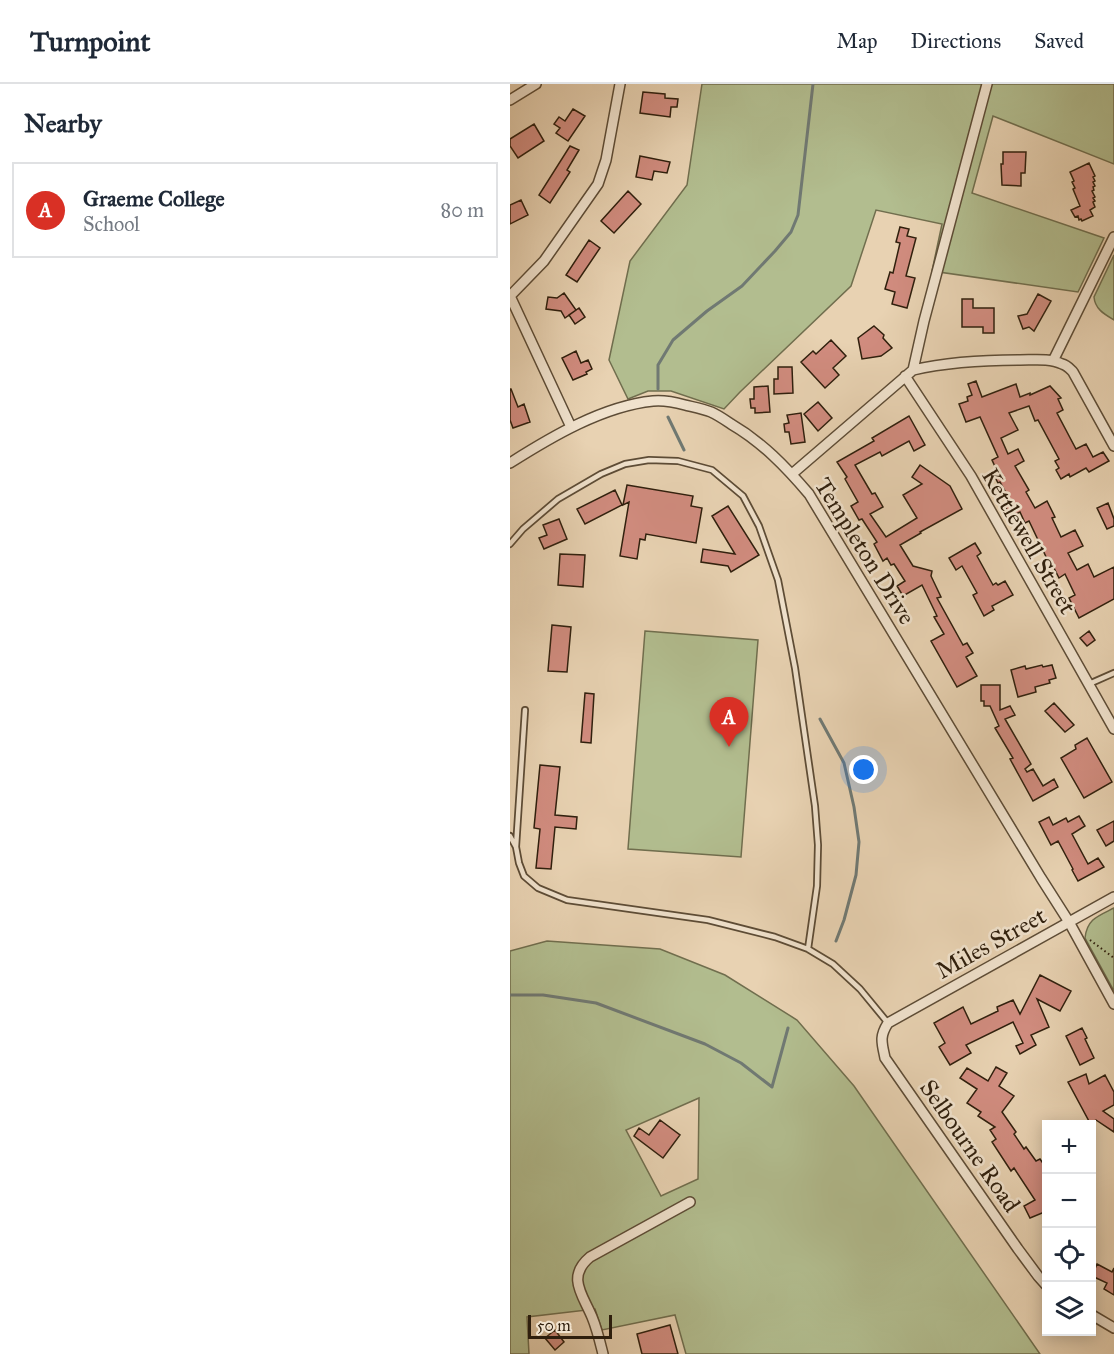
<!DOCTYPE html>
<html lang="en">
<head>
<meta charset="utf-8">
<style>
	body { margin:0; font-family:"IM FELL Great Primer",serif; background:#f2f2f3; color:#1f2937 }
	.controls { position:absolute; right:18px; bottom:18px; display:grid; overflow:hidden; border-radius:0px; box-shadow:0 3px 15px #0003 }
	.controls button { width:54px; height:54px; display:grid; place-items:center; padding:0; border:0; border-bottom:2px solid #e0e1e3; background:#fff; color:#1f2937; font:30px sans-serif }
	.scale { position:absolute; left:18px; bottom:15px; width:84px; box-sizing:border-box; padding-left:6px; border:3px solid #2f1f0d; border-top:0; font-size:16px; line-height:21px; white-space:nowrap; color:#2f1f0d; -webkit-text-stroke:4px #f0e2cd; paint-order:stroke }
	.you { position:absolute; left:354px; top:686px; width:21px; height:21px; margin:-15px; border:4px solid #fff; border-radius:50%; background:#1a73e8; box-shadow:0 0 0 9px #1a73e833 }
	.badge { display:grid; place-items:center; width:39px; height:39px; border-radius:50%; background:#d93025; color:#fff; font-size:20px; font-weight:700 }
	.pin { position:absolute; translate:-50% -50px; filter:drop-shadow(0 2px 3px #0008) }
	.pin::after { content:''; position:absolute; top:32px; width:21px; height:18px; background:inherit; clip-path:polygon(0 0,100% 0,50% 100%) }
	.list { margin:0; padding:0; list-style:none }
	h2 { display:flex; justify-content:space-between; align-items:center; height:78px; margin:0; padding:0 24px; font-size:26px }
	h2 small { font-size:20px; font-weight:400; color:#747a83 }
	.list li { display:grid; grid-template-columns:39px 1fr auto; gap:18px; align-items:center; box-sizing:border-box; height:96px; margin:0 12px 12px; padding:0 12px; border:2px solid #e0e1e3; border-radius:0px }
	.list b { display:block; font-size:22px; white-space:nowrap }
	.list p { margin:0; font-size:20px; white-space:nowrap; color:#747a83 }
	.list em { font-size:20px; font-style:normal; color:#747a83 }
	.icon { flex:none; width:33px; height:33px; fill:none; stroke:currentColor; stroke-width:2; stroke-linecap:round; stroke-linejoin:round }
	.map { position:relative; flex:none; width:604px; height:1270px; overflow:hidden }
	header { display:flex; align-items:center; gap:36px; box-sizing:border-box; height:84px; padding:0 30px; background:#fff; border-bottom:2px solid #e0e1e3 }
	header strong { font-size:28px }
	nav { display:flex; gap:33px; margin-inline-start:auto; font-size:21px }
	main { display:flex }
	aside { flex:1; background:#fff }
	.map>svg:first-child { display:block }
</style>
</head>
<body>
<header>
<strong>Turnpoint</strong>
<nav><a>Map</a><a>Directions</a><a>Saved</a></nav>
</header>
<main>
<aside>
<h2>Nearby<small></small></h2>
<ul class="list">
<li><span class="badge">A</span><div><b>Graeme College</b><p>School</p></div><em>80 m</em></li>
</ul>
</aside>
<div class="map">
<svg width="604" height="1270" viewBox="0 0 604 1270">
	<rect width="100%" height="100%" fill="#e8d2b2"/>
	<filter id="stains"><feTurbulence type="fractalNoise" baseFrequency=".00333" numOctaves="4"/><feColorMatrix values="0 0 0 0 .2 0 0 0 0 .09 0 0 0 0 .02 0 0 0 .5 -.17"/></filter>
	<radialGradient id="worn" r=".72"><stop offset=".6" stop-color="#630" stop-opacity="0"/><stop offset="1" stop-color="#630" stop-opacity=".3"/></radialGradient>
	<path fill="#b2bd8f" stroke="#706e4e" stroke-width="1.5" fill-rule="evenodd" d="M 192,0 L 604,0 L 604,80 L 483,32 L 462,109 L 594,154 L 568,208 L 422,187 L 432,140 L 366,126 L 341,202 L 230,308 L 214,325 L 161,307 L 138,307 L 118,315 L 99,276 L 120,177 L 177,101 Z
		M 604,171 L 604,236 C 594,230 585,225 584,213 Z
		M 135,547 L 248,556 L 231,773 L 118,765 Z
		M 604,824 L 604,907 L 575,854 C 577,835 588,832 604,824 Z
		M 37,857 L 150,865 L 215,891 L 287,936 L 344,1002 L 530,1270 L 176,1270 L 165,1231 L 92,1246 L 85,1225 L 17,1233 L 19,1270 L 0,1270 L 0,867 ZM 189,1014 L 188,1095 L 151,1112 L 116,1046 Z"/>
	<g fill="none" stroke-linecap="round" stroke-linejoin="round">
		<path stroke="#707973" stroke-width="3" d="M 148,305 L 148,281 L 163,256 L 197,227 L 232,202 L 265,167 L 281,148 L 288,131 L 303,0
			M 158,333 L 174,366
			M 310,635 L 334,679 L 344,723 L 349,758 L 346,791 L 334,836 L 326,857
			M 0,911 L 33,911 L 86,919 L 195,960 L 231,979 L 262,1003 L 278,944"/>
	</g>
	<path fill="#d18c7f" stroke="#2f1f0d" stroke-width="1.5" d="M 133,8 L 155,10 L 155,14 L 168,15 L 167,23 L 161,23 L 160,33 L 130,29 Z
		M 63,25 L 75,32 L 58,57 L 46,49 L 50,44 L 44,40 L 49,33 L 55,37 Z
		M 24,40 L 34,57 L 8,74 L 0,62 L 0,55 Z
		M 60,62 L 69,66 L 57,86 L 60,88 L 40,119 L 29,111 Z
		M 493,68 L 516,68 L 515,89 L 511,89 L 511,102 L 492,101 L 491,80 L 493,80 Z
		M 130,72 L 160,78 L 157,89 L 144,87 L 142,96 L 126,93 Z
		M 579,79 L 585,92 L 583,93 L 585,97 L 583,98 L 585,102 L 583,103 L 584,106 L 582,107 L 585,113 L 583,114 L 585,117 L 583,118 L 585,123 L 580,126 L 583,132 L 572,137 L 571,135 L 569,136 L 568,132 L 565,133 L 561,126 L 570,122 L 563,105 L 565,104 L 562,98 L 564,97 L 560,88 Z
		M 118,107 L 131,120 L 104,149 L 91,137 Z
		M 11,116 L 18,131 L 0,140 L 0,121 Z
		M 390,143 L 399,145 L 397,152 L 406,154 L 396,192 L 405,194 L 397,224 L 382,220 L 385,208 L 375,205 L 380,188 L 383,189 L 390,159 L 386,158 Z
		M 79,156 L 90,164 L 67,198 L 56,191 Z
		M 54,209 L 66,226 L 55,234 L 51,227 L 36,225 L 38,213 L 47,214 Z
		M 528,210 L 541,217 L 524,247 L 519,243 L 513,245 L 508,232 L 517,230 Z
		M 452,215 L 463,215 L 463,224 L 484,224 L 484,249 L 473,249 L 473,243 L 452,243 Z
		M 69,224 L 75,233 L 65,240 L 59,231 Z
		M 364,242 L 374,251 L 373,254 L 382,264 L 371,272 L 352,275 L 348,254 Z
		M 321,256 L 336,272 L 323,284 L 329,291 L 315,304 L 291,278 L 303,267 L 306,270 Z
		M 66,267 L 71,279 L 78,276 L 82,285 L 76,288 L 77,290 L 63,296 L 52,274 Z
		M 268,283 L 282,283 L 283,309 L 264,310 L 264,295 L 268,295 Z
		M 466,297 L 472,313 L 506,300 L 510,313 L 520,309 L 520,311 L 540,302 L 551,314 L 548,315 L 553,326 L 547,329 L 566,365 L 576,360 L 583,373 L 593,368 L 599,377 L 579,388 L 576,384 L 560,393 L 559,390 L 551,395 L 546,386 L 549,384 L 545,377 L 549,375 L 528,336 L 525,337 L 519,322 L 499,329 L 508,346 L 491,354 L 498,370 L 508,365 L 514,377 L 505,382 L 519,406 L 516,408 L 525,424 L 537,417 L 545,433 L 542,434 L 551,453 L 565,446 L 573,462 L 558,469 L 567,486 L 578,480 L 584,493 L 604,483 L 604,515 L 569,534 L 559,514 L 565,511 L 555,490 L 549,494 L 541,478 L 539,479 L 519,437 L 515,439 L 510,428 L 501,433 L 495,422 L 501,418 L 490,398 L 488,399 L 484,391 L 488,389 L 482,376 L 488,373 L 470,333 L 456,338 L 449,320 L 458,317 L 457,313 L 462,311 L 458,300 Z
		M 258,302 L 260,328 L 245,329 L 245,324 L 241,324 L 240,315 L 244,315 L 244,303 Z
		M 0,305 L 1,305 L 8,323 L 14,320 L 20,338 L 3,344 L 0,336 Z
		M 308,318 L 322,334 L 308,347 L 294,330 Z
		M 291,329 L 295,358 L 281,360 L 279,348 L 275,348 L 274,340 L 279,339 L 277,331 Z
		M 399,332 L 415,361 L 404,367 L 399,357 L 372,372 L 370,368 L 345,381 L 362,410 L 365,409 L 373,423 L 360,430 L 376,453 L 407,434 L 393,411 L 412,400 L 402,393 L 410,381 L 440,402 L 452,425 L 410,448 L 411,449 L 390,461 L 403,482 L 422,487 L 421,492 L 431,513 L 427,514 L 453,561 L 457,559 L 463,569 L 456,573 L 467,592 L 447,603 L 421,557 L 434,550 L 424,533 L 427,532 L 412,501 L 393,512 L 387,502 L 395,497 L 384,480 L 381,481 L 377,474 L 373,477 L 364,460 L 367,458 L 352,435 L 349,436 L 341,422 L 348,418 L 335,395 L 337,393 L 327,378 L 364,357 L 362,354 Z
		M 117,401 L 183,412 L 181,422 L 192,424 L 186,459 L 136,450 L 135,456 L 130,455 L 127,475 L 110,472 L 119,418 L 113,421 Z
		M 105,406 L 112,421 L 75,440 L 67,425 Z
		M 598,419 L 604,435 L 604,442 L 597,445 L 587,424 Z
		M 218,422 L 249,471 L 221,488 L 218,482 L 191,478 L 193,465 L 225,470 L 202,432 Z
		M 49,435 L 57,455 L 34,465 L 29,454 L 37,451 L 33,441 Z
		M 465,459 L 471,469 L 467,472 L 483,501 L 486,499 L 488,501 L 495,497 L 503,511 L 482,522 L 484,526 L 474,532 L 463,511 L 467,509 L 452,482 L 446,486 L 439,474 Z
		M 50,470 L 75,471 L 73,503 L 48,501 Z
		M 42,541 L 61,543 L 57,588 L 38,587 Z
		M 579,547 L 585,556 L 577,562 L 570,554 Z
		M 532,581 L 533,583 L 542,581 L 546,594 L 539,596 L 540,599 L 525,603 L 526,608 L 508,613 L 501,586 L 515,582 L 516,585 Z
		M 471,601 L 490,601 L 490,626 L 500,622 L 505,631 L 495,635 L 521,680 L 515,685 L 517,688 L 523,685 L 533,702 L 544,695 L 548,703 L 523,717 L 500,675 L 503,674 L 485,644 L 489,642 L 480,622 L 474,622 L 474,617 L 471,617 Z
		M 75,609 L 84,610 L 81,659 L 71,658 Z
		M 544,619 L 564,641 L 555,648 L 535,627 Z
		M 577,654 L 602,698 L 574,714 L 551,674 L 566,665 L 565,661 Z
		M 30,681 L 50,683 L 45,731 L 67,733 L 66,745 L 45,743 L 41,785 L 26,784 L 30,745 L 24,744 Z
		M 569,732 L 575,742 L 562,750 L 578,780 L 588,774 L 594,783 L 568,797 L 562,786 L 563,785 L 548,757 L 541,761 L 529,738 L 539,733 L 543,741 L 556,734 L 558,738 Z
		M 604,737 L 604,757 L 596,762 L 587,746 Z
		M 530,891 L 561,907 L 550,927 L 527,915 L 539,943 L 521,951 L 526,961 L 510,970 L 506,962 L 513,959 L 503,938 L 456,961 L 461,969 L 440,981 L 429,963 L 435,959 L 424,939 L 453,923 L 461,940 L 488,927 L 487,923 L 503,916 L 510,930 Z
		M 572,944 L 577,954 L 575,955 L 584,974 L 570,981 L 556,952 Z
		M 486,983 L 497,989 L 489,1002 L 504,1012 L 492,1028 L 506,1048 L 504,1050 L 514,1065 L 516,1063 L 526,1077 L 530,1075 L 537,1085 L 537,1127 L 520,1134 L 514,1122 L 525,1116 L 504,1084 L 501,1087 L 482,1058 L 486,1055 L 480,1046 L 485,1043 L 468,1032 L 471,1028 L 457,1019 L 467,1005 L 450,994 L 457,984 L 478,997 Z
		M 576,990 L 579,1000 L 595,991 L 604,1008 L 604,1021 L 593,1027 L 604,1035 L 604,1048 L 586,1036 L 580,1039 L 558,998 Z
		M 150,1036 L 170,1051 L 153,1074 L 124,1052 L 129,1044 L 139,1051 Z
		M 587,1180 L 602,1188 L 604,1184 L 604,1211 L 594,1205 L 597,1199 L 582,1192 Z
		M 160,1241 L 168,1270 L 132,1270 L 127,1250 Z
		M 45,1246 L 54,1258 L 45,1266 L 35,1254 Z"/>
	<g fill="none" stroke-linecap="round" stroke-linejoin="round">
		<g stroke="#5d4c36" stroke-width="8">
			<path id="service" d="M 0,460 L 13,445 L 48,415 L 91,390 L 115,380 L 139,376 L 168,377 L 202,386 L 233,412 L 249,442 L 268,496 L 285,584 L 305,722 L 308,761 L 307,802 L 298,865
				M 579,600 L 604,589
				M 0,752 L 6,763 L 9,779 L 14,792 L 28,804 L 57,816 L 198,836 L 265,853 L 298,865 L 323,880 L 350,905 L 378,939
				M 6,763 L 15,626"/>
		</g>
		<g stroke="#5d4c36" stroke-width="12">
			<path id="minor" d="M 0,16 L 26,0
				M 0,212 L 34,177 L 88,100 L 96,76 L 110,0
				M 0,212 L 61,343
				M 543,277 L 604,153
				M 403,286 L 414,237 L 477,0
				M 395,292 L 461,392 L 604,645
				M 0,379 C 41,353 93,322 143,317 C 153,316 164,318 175,321 C 183,323 193,325 201,328 C 208,331 215,336 221,340 C 252,358 276,383 299,410 L 531,794 L 559,838 L 604,920
				M 282,390 L 403,286 C 438,278 474,276 510,276 C 524,276 540,274 552,280 C 557,281 560,285 563,288 L 604,362
				M 536,1201 L 528,1192 L 508,1165 L 375,974 C 372,959 369,953 378,939 L 604,813
				M 582,1231 L 604,1244
				M 93,1270 C 90,1258 87,1245 82,1233 C 73,1211 56,1193 80,1173 L 180,1118"/>
		</g>
		<path stroke="#2f1f0d" stroke-width="2" stroke-dasharray="1.5 3" stroke-linecap="butt" d="M 580,856 L 604,874"/>
		<use href="#service" stroke="#f0e2cd" stroke-width="4.5"/>
		<use href="#minor" stroke="#f0e2cd" stroke-width="9"/>
	</g>
	<g text-anchor="middle" stroke-width="5" stroke-linejoin="round" paint-order="stroke">
		<g font-size="24" fill="#2f1f0d" stroke="#f0e2cd">
			<text transform="translate(519 457) rotate(60)" y="8">Kettlewell Street</text>
			<text transform="translate(355 467) rotate(58)" y="8">Templeton Drive</text>
			<text transform="translate(481 859) rotate(-29)" y="8">Miles Street</text>
			<text transform="translate(460 1062) rotate(55)" y="8">Selbourne Road</text>
		</g>
	</g>
	<rect width="100%" height="100%" filter="url(#stains)"/>
	<rect width="100%" height="100%" fill="url(#worn)"/>
</svg>
<div class="controls">
<button>+</button>
<button>−</button>
<button><svg class="icon" aria-label="locate" viewBox="0 0 24 24"><circle cx="12" cy="12" r="6"/><path d="M12 2v4M12 18v4M2 12h4M18 12h4"/></svg></button>
<button><svg class="icon" aria-label="layers" viewBox="0 0 24 24"><path d="M12 4l9 5-9 5-9-5zM3 14l9 5 9-5"/></svg></button>
</div>
<div class="scale">50 m</div>
<div class="you"></div>
<div class="pin badge" style="left:219px;top:663px">A</div>
</div>
</main>
</body>
</html>
